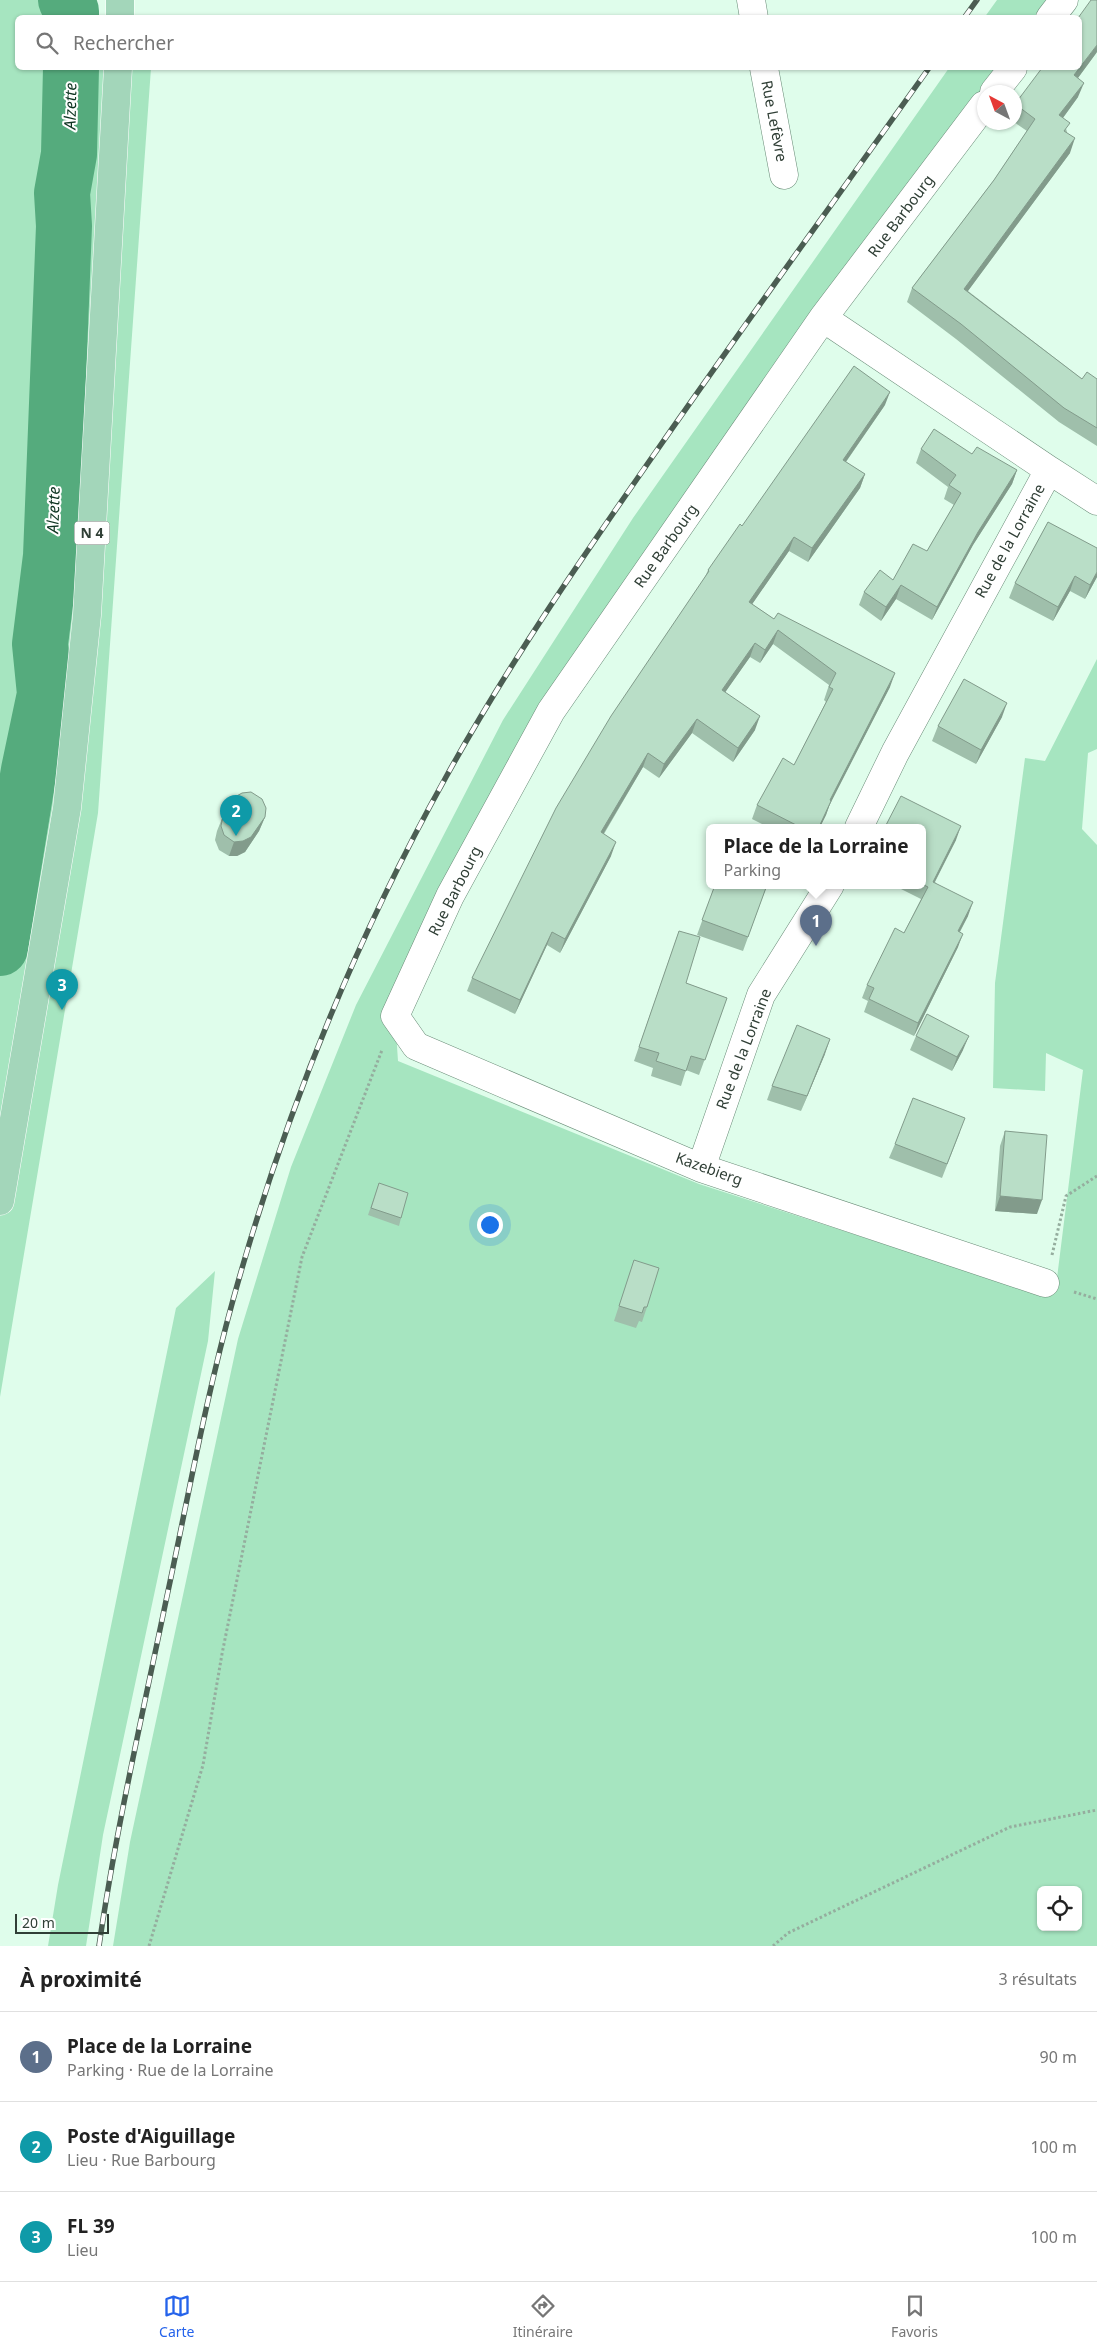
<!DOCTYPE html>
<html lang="fr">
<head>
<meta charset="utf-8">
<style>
	body { margin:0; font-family:"Noto Sans",sans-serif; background:#f2f2f2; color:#222 }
	.controls { position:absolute; right:15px; bottom:15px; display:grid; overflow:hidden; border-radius:8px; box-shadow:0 1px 4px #0004 }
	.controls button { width:45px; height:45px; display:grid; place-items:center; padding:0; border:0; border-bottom:1px solid #e0e0e0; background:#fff; color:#222; font:25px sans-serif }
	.compass { position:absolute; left:977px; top:85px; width:45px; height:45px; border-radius:50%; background:#fff; box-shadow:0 1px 4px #0004; rotate:319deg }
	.scale { position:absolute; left:15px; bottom:12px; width:94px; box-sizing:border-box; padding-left:5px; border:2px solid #303f36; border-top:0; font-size:14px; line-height:18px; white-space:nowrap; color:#303f36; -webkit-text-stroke:4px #fff; paint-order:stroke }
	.you { position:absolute; left:489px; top:1224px; width:18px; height:18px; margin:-12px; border:4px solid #fff; border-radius:50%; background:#1a73e8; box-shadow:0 0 0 8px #1a73e833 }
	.badge { display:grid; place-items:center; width:32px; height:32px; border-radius:50%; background:#2563eb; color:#fff; font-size:16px; font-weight:700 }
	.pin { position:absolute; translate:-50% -41px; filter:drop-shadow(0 1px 2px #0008) }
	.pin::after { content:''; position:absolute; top:26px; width:18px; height:15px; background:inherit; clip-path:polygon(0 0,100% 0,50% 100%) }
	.popup { position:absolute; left:706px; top:824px; width:220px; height:65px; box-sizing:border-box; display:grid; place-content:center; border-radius:8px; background:#fff; filter:drop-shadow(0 1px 4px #0005); font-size:16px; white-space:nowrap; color:#767676 }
	.popup b { font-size:19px; color:#222 }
	.popup::after { content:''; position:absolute; left:50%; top:100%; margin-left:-10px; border:10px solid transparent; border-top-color:#fff }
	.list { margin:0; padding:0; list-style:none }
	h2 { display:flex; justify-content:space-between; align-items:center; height:65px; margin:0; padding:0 20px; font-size:21px }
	h2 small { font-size:16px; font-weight:400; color:#767676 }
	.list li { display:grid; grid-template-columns:32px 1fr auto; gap:15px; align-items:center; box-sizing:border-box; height:90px; padding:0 20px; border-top:1px solid #e0e0e0 }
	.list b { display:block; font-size:19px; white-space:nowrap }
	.list p { margin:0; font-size:16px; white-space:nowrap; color:#767676 }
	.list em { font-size:16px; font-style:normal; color:#767676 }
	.icon { flex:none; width:28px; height:28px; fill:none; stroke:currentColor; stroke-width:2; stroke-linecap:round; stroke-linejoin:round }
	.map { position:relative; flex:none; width:1097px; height:1946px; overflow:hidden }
	.search { position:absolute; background:#fff; box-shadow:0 1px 4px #0004; left:15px; right:15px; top:15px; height:55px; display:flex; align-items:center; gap:12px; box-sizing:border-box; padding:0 18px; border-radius:8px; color:#767676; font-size:19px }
	.sheet { height:335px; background:#fff }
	nav { display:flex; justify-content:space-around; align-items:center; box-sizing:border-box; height:70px; border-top:1px solid #e0e0e0; background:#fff; font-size:14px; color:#767676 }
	nav a { display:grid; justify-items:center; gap:2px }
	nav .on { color:#2563eb }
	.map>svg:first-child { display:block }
</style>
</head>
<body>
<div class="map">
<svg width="1097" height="1946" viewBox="0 0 1097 1946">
	<rect width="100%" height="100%" fill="#dffdeb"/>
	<path fill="#a6e5c0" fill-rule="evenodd" d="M 0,0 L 74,0 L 82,17 L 18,18 L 18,68 L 151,68 L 98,813 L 0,1397 Z
		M 997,0 L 1064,0 L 1050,17 L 984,18 Z
		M 949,68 L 1013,68 L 551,711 L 395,1017 L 398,1061 L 699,1184 L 1035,1293 L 1056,1286 L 1083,1070 L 1046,1053 L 1045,1091 L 993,1088 L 995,983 L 1025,758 L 1045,761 L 1097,659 L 1097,749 L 1088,753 L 1082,829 L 1097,845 L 1097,1946 L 113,1946 L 130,1842 L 238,1339 L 291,1167 L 356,1005 L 503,720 L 633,518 ZM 1041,1890 L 1078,1890 L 1078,1927 L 1041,1927 Z
		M 215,1271 L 208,1341 L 103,1835 L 86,1946 L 48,1946 L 58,1885 L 176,1308 Z"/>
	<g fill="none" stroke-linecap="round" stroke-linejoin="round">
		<path stroke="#55ab7d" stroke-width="56" d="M 66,0 L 71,11 L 71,18
			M 0,948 L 29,770 L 45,694 L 40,644 L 51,556 L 64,226 L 62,193 L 69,154 L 71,68"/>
		<g stroke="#6a8c78" stroke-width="29">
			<path id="minor" d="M 751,0 L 754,18
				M 1050,18 L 1064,0
				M 764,68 L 784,175
				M 994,92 L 1013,68
				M 984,105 L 823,318 L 551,711 L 450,896 L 395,1016 L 416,1046 L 701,1168 L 1045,1283
				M 823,318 L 1049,470 L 895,753 L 859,827
				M 1049,470 L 1097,501
				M 701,1168 L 761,995 L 830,885"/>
		</g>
		<g stroke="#fff" stroke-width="29">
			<path id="major" d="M 120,0 L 120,18
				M 0,1201 L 67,808 L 87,615 L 118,68"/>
		</g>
		<path stroke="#95ad9e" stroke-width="3" stroke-dasharray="2.5 2.5" stroke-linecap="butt" d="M 1052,1255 L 1066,1196 L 1097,1176
			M 1074,1292 L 1097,1299
			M 149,1946 L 203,1765 L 222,1654 L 302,1257 L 382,1050
			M 773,1946 L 788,1933 L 1010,1827 L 1097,1810"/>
		<use href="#minor" stroke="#fff" stroke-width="28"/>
		<use href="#major" stroke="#a3d6ba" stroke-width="28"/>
		<g stroke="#4b5d52" stroke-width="5.5">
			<path id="rail" d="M 964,18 L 977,0
				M 99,1946 C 116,1829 143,1712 167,1596 C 188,1498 206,1397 233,1300 C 283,1119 354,942 446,777 C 510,661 586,552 662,443 C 750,317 840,193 929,68"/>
		</g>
		<use href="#rail" stroke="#fff" stroke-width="4" stroke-dasharray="11" stroke-linecap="butt"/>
	</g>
	<path fill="#9fbfab" d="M 1097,52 L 1078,78 L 1078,97 L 1063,118 L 1067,132 L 1070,153 L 968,291 L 1082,379 L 1097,379 L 1097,446 L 1059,422 L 956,339 L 907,302 L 912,288 L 994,180 L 1027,131 L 1014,122 L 1014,106 L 1015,104 Z
		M 885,405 L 846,462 L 865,474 L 860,488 L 808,562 L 789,551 L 752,604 L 774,619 L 890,687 L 831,801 L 826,815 L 820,827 L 768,827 L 752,819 L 757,805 L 794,765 L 826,702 L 824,700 L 829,685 L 773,644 L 760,663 L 750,657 L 725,692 L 755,730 L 733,762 L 692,733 L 659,778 L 643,767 L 604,834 L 611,856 L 560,953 L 547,945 L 515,1014 L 467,991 L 472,978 L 705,577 L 708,570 L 742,526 Z
		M 921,449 L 972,454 L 1017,470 L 1012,484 L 973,545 L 932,620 L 896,599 L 881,621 L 859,605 L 864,592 L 893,580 L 927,551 L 954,505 L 944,499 L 948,487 L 916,463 Z
		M 1048,522 L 1097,577 L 1085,599 L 1070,591 L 1053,621 L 1009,598 L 1015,583 Z
		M 1002,717 L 976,764 L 932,741 L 938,726 Z
		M 223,816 L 265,817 L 259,831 L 245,852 L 237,856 L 229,856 L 219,850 L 215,840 L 217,831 Z
		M 922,827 L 956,840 L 935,882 L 968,916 L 960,932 L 958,947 L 914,1036 L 864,1012 L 868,1001 L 862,998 L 867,985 L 904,933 L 921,899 L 893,885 L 922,885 Z
		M 715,885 L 767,885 L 743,951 L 697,935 Z
		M 679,931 L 686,983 L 727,998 L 699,1075 L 686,1070 L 681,1086 L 651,1076 L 653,1068 L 634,1061 Z
		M 916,1036 L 963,1050 L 952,1071 L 910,1050 Z
		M 825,1054 L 801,1111 L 767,1100 L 772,1086 Z
		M 1005,1131 L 1037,1214 L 995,1211 L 1000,1146 Z
		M 960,1132 L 942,1178 L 889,1158 L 895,1144 Z
		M 379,1183 L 401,1218 L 399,1226 L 368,1215 Z
		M 634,1260 L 647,1307 L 642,1322 L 639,1321 L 636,1328 L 614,1321 Z"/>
	<path fill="#829b8b" d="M 1097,45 L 1097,52 L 1069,90 L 1074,75 Z
		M 1084,83 L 1078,97 L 1054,130 L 1059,115 Z
		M 1075,138 L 1070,153 L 959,303 L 964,289 Z
		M 890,392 L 885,405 L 838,473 L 843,460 Z
		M 1017,470 L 1012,484 L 973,545 L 932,620 L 937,607 L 978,532 Z
		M 865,474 L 860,488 L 808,562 L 812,548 Z
		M 794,537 L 789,551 L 744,616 L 749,602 Z
		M 1097,572 L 1097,577 L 1085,599 L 1090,585 Z
		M 1075,576 L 1070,591 L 1053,621 L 1058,607 Z
		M 901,585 L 896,599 L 881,621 L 886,607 Z
		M 778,630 L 773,644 L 760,663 L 765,650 Z
		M 755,643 L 750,657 L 717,704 L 722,690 Z
		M 895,673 L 890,687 L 825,814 L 830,800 Z
		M 1007,703 L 1002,717 L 976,764 L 981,750 Z
		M 760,716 L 755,730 L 733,762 L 738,748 Z
		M 697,719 L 692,733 L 659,778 L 664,764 Z
		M 648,753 L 643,767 L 596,846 L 601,832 Z
		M 831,801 L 826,815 L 820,827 L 819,827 Z
		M 265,817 L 259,831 L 245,852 L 237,856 L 229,856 L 234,842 Z
		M 961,826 L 956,840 L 928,895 L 933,882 Z
		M 616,842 L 611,856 L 560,953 L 565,939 Z
		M 973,902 L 968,916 L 953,944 L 958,931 Z
		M 552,932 L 547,945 L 515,1014 L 520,1000 Z
		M 963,934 L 958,947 L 914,1036 L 918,1023 Z
		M 969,1036 L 963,1050 L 952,1071 L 957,1057 Z
		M 830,1039 L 825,1054 L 801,1111 L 807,1096 Z
		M 1000,1196 L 1042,1200 L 1037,1214 L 995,1211 Z"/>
	<path fill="#b9dec7" stroke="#829b8b" d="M 1091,0 L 1097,0 L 1097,45 L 1074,75 L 1084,83 L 1059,115 L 1070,123 L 1064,131 L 1075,138 L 964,289 L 1082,379 L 1087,372 L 1097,379 L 1097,428 L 1064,408 L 961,324 L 912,288 L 994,180 L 1035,119 L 1015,104 L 1042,68 L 1080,68 L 1080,18 L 1078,18 Z
		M 854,366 L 890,392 L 843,460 L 865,474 L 812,548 L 794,537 L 749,602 L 774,619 L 778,613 L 895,673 L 830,800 L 831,801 L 819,827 L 800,827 L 757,805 L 783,758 L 794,765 L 833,689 L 829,687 L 836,673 L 778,630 L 765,650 L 755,643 L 722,690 L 760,716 L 738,748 L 697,719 L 664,764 L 648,753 L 601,832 L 616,842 L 565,939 L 552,932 L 520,1000 L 472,978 L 556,808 L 611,716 L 709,571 L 708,570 L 740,524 L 742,526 Z
		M 934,429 L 972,454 L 977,447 L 1017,470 L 978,532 L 937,607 L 901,585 L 886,607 L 864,592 L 880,570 L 893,580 L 913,544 L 927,551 L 961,493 L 949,485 L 956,475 L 921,449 Z
		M 1048,522 L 1097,548 L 1097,572 L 1090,585 L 1075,576 L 1058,607 L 1015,583 Z
		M 964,679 L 1007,703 L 981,750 L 938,726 Z
		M 251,792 L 262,799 L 266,808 L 265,817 L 251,837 L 243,841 L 234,842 L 224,835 L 221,826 L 223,816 L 235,797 L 242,793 Z
		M 901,796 L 961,826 L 933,882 L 973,902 L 958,931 L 963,934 L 918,1023 L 869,999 L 874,988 L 867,985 L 895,928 L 904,933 L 928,887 L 922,884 L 922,827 L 885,827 Z
		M 715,885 L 767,885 L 748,937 L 702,920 Z
		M 679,931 L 700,937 L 686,983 L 727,998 L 705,1060 L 691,1056 L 686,1071 L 656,1061 L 659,1053 L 639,1047 Z
		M 927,1014 L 969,1036 L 957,1057 L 916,1036 Z
		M 797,1025 L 830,1039 L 807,1096 L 772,1086 Z
		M 913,1098 L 965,1118 L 947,1164 L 895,1144 Z
		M 1005,1131 L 1047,1135 L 1042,1200 L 1000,1196 Z
		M 379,1183 L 408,1193 L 401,1218 L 371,1208 Z
		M 634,1260 L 659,1268 L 647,1307 L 644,1307 L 642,1313 L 619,1306 Z"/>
	<g text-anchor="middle" stroke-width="4" stroke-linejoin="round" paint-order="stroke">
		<rect fill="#fff" stroke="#6e7972" stroke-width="1" x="74.5" y="521.5" width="35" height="23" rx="4"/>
		<g font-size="14" font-weight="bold" fill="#303f36">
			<text x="92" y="538">N 4</text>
		</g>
		<g font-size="15" fill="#303f36" stroke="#fff">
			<text transform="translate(774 121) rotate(79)" y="5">Rue Lefèvre</text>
			<text transform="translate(901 216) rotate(-53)" y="5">Rue Barbourg</text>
			<text transform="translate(1010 541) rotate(-61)" y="5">Rue de la Lorraine</text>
			<text transform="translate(666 546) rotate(-55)" y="5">Rue Barbourg</text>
			<text transform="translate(455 891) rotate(-63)" y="5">Rue Barbourg</text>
			<text transform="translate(744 1049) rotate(-69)" y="5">Rue de la Lorraine</text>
			<text transform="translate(709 1169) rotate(20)" y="5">Kazebierg</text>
		</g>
		<g font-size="16" font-style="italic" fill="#0e3522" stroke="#fff">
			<text transform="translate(70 106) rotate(-89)" y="6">Alzette</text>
			<text transform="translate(53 510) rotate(-88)" y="6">Alzette</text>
		</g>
	</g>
</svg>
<div class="controls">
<button><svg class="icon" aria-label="locate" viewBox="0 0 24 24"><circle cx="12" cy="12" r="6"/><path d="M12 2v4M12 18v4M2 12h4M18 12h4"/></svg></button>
</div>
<svg class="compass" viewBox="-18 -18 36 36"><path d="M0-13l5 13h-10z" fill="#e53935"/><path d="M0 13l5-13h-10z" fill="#767676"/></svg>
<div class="scale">20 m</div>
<div class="you"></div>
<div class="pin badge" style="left:816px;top:946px;background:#5c6f8a">1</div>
<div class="popup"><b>Place de la Lorraine</b>Parking</div>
<div class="pin badge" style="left:236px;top:836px;background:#0f9aa8">2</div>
<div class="pin badge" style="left:62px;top:1010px;background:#0f9aa8">3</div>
<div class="search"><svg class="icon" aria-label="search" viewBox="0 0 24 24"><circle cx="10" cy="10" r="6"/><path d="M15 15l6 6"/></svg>Rechercher</div>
</div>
<section class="sheet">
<h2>À proximité<small>3 résultats</small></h2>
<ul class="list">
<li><span class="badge" style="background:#5c6f8a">1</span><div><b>Place de la Lorraine</b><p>Parking · Rue de la Lorraine</p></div><em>90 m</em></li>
<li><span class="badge" style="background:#0f9aa8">2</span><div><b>Poste d'Aiguillage</b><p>Lieu · Rue Barbourg</p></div><em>100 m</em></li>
<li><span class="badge" style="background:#0f9aa8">3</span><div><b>FL 39</b><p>Lieu</p></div><em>100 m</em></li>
</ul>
</section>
<nav>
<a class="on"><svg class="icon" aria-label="map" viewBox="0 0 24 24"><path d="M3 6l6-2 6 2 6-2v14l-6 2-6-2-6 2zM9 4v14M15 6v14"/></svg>Carte</a>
<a><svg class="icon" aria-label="directions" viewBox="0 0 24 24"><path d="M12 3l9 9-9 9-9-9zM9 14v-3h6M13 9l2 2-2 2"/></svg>Itinéraire</a>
<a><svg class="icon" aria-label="saved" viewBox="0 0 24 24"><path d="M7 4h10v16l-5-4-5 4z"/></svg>Favoris</a>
</nav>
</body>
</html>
